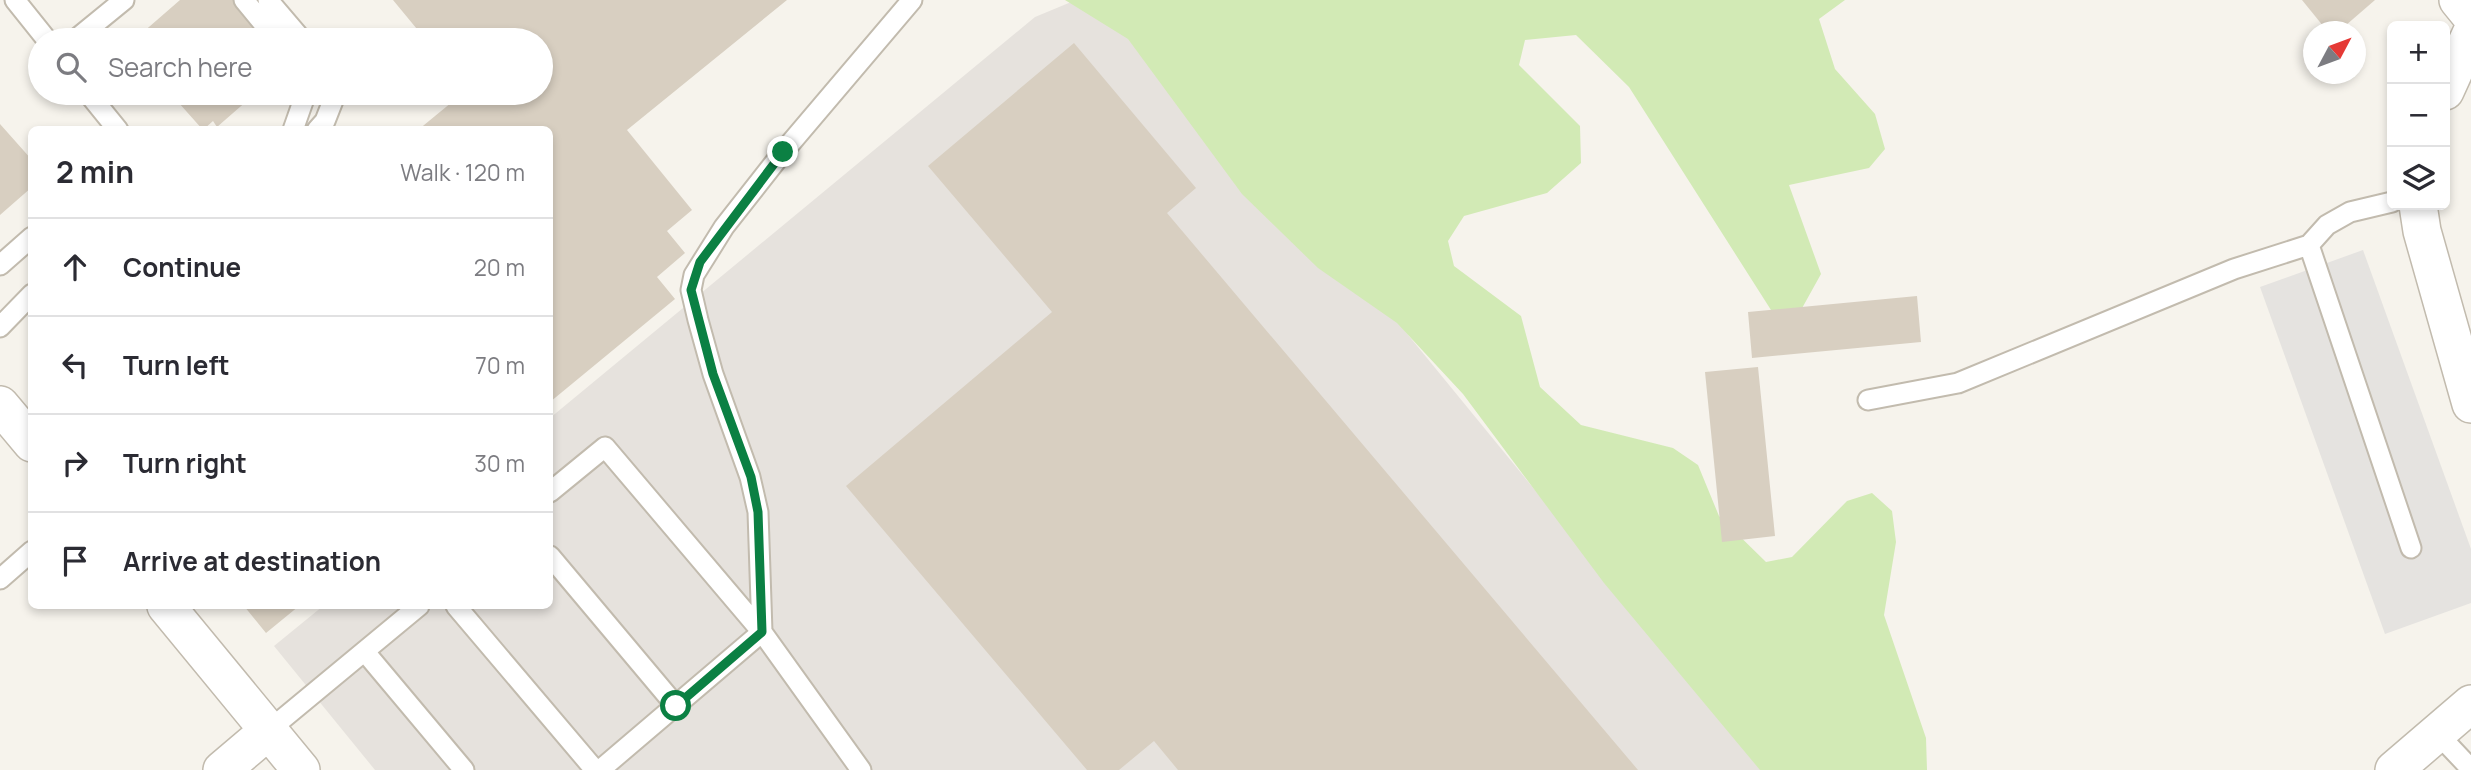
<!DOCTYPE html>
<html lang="en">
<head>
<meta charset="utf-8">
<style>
	body { margin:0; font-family:Manrope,sans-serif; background:#f2f2f3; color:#2b2b33 }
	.controls { position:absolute; right:21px; top:21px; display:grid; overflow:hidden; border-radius:10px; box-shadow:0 4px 10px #0003 }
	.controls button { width:63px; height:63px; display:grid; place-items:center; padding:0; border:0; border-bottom:2px solid #e1e1e2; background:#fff; color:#2b2b33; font:35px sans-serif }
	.compass { position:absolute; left:2303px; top:21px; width:63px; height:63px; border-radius:50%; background:#fff; box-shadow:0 4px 10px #0003; rotate:49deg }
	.stop { position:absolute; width:21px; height:21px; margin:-16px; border:5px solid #0b8043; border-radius:50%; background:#fff }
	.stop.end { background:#0b8043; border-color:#fff; box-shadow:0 2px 7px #0008 }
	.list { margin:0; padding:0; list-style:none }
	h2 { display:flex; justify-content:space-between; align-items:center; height:91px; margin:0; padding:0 28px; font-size:30px }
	h2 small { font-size:23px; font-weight:400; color:#7c7c81 }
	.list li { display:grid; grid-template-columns:46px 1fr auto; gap:21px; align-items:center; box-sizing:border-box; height:98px; padding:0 28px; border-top:2px solid #e1e1e2 }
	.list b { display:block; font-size:26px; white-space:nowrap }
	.list em { font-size:23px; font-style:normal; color:#7c7c81 }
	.icon { flex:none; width:38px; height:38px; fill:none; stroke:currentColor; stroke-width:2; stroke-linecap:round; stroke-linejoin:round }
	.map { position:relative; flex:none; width:2471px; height:770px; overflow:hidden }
	.search { position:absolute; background:#fff; box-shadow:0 4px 10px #0003; left:28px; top:28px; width:525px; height:77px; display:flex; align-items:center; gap:18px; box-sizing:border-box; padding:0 24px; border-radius:38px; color:#7c7c81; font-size:26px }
	.panel { position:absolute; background:#fff; box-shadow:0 4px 10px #0003; left:28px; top:126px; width:525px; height:483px; border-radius:10px }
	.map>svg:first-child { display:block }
</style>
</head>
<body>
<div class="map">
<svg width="2471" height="770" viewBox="0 0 2471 770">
	<rect width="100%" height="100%" fill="#f6f3ec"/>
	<path fill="#e6e2dd" d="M 1076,0 L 1134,0 L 1764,770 L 375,770 L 274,646 L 323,606 L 550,606 L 550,418 L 1035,17 Z"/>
	<path fill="#d2eab5" d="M 1065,0 L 1845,0 L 1819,19 L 1835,69 L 1875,114 L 1885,149 L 1869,168 L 1789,185 L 1821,274 L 1801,310 L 1778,321 L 1629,87 L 1576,35 L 1525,40 L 1519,65 L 1580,126 L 1581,163 L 1547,193 L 1464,216 L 1448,241 L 1454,266 L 1521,316 L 1540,387 L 1581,425 L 1673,448 L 1698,465 L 1719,516 L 1766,562 L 1792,557 L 1847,501 L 1872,493 L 1892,511 L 1896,542 L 1884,615 L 1926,738 L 1927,770 L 1760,770 L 1604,583 L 1463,394 L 1397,323 L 1318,268 L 1242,194 L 1128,39 Z"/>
	<path fill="#e5e3e0" d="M 2363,250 L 2471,549 L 2471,603 L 2385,634 L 2260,287 Z"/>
	<path fill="#d8cfc1" d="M 180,0 L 235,0 L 270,40 L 134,40 Z
		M 393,0 L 787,0 L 627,130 L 692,210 L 667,231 L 685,253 L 657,277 L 675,299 L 550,402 L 550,130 L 418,130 L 463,93 L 541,93 L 541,40 L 426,40 Z
		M 2302,0 L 2375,0 L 2338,32 L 2328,32 Z
		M 1074,43 L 1196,188 L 1167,213 L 1638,770 L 1178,770 L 1154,741 L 1119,770 L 1087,770 L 846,486 L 1052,312 L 928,166 Z
		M 170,93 L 256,93 L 217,127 L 213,121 L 203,130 Z
		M 0,124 L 32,160 L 32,187 L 0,215 Z
		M 1917,296 L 1921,342 L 1752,358 L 1748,312 Z
		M 1758,367 L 1775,536 L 1722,542 L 1705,372 Z
		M 244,606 L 299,606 L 266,633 Z"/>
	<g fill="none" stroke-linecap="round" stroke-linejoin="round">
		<g stroke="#c2bbae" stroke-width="23">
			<path id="service" d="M 15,0 L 47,40
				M 244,0 L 277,40
				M 268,0 L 302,40
				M 75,40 L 124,0
				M 88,93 L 118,130
				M 293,130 L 306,93
				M 317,130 L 325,121 L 336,93
				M 2309,245 L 2411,548
				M 0,265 L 32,237
				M 0,327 L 32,294
				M 1868,400 L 1958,383 L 2234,269 L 2309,245 L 2327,225 L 2350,212 L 2392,202
				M 550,492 L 605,447 L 762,632
				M 550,556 L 676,706
				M 0,579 L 32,551
				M 456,606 L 595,770
				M 762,632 L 758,512 L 750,477 L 713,374 L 698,320 L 691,290 L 694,275 L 724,227 L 783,152 L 912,0
				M 365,652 L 464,770
				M 268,731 L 419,606
				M 2437,733 L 2471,769
				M 600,770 L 762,632 L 861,770"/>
		</g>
		<g stroke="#c2bbae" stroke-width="40">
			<path id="minor" d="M 2458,0 L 2471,16
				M 2445,91 L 2471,34
				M 2418,205 L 2422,231 L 2471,404
				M 0,405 L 32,443
				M 166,606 L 301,770
				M 222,770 L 268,731
				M 2394,770 L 2471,704"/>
		</g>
		<use href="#service" stroke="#fff" stroke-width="19"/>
		<use href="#minor" stroke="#fff" stroke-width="37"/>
	</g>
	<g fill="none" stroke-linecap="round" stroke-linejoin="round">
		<path stroke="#0b8043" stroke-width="9" d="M 676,706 L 762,632 L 758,512 L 751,477 L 713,374 L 691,290 L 700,262 L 783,152"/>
	</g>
</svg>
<div class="controls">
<button>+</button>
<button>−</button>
<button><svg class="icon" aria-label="layers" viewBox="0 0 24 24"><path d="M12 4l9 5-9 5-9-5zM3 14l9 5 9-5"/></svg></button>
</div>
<svg class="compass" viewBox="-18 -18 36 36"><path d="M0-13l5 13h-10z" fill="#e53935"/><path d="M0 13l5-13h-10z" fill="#7c7c81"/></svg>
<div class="stop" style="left:676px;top:706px"></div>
<div class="stop end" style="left:783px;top:152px"></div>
<div class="search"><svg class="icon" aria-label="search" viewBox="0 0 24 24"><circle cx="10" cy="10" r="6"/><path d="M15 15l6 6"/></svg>Search here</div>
<section class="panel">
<h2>2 min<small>Walk · 120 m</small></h2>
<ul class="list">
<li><svg class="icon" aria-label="ahead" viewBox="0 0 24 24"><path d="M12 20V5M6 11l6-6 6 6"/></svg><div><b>Continue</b></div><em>20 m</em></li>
<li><svg class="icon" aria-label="left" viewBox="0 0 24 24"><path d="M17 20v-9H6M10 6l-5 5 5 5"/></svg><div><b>Turn left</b></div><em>70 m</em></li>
<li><svg class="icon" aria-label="right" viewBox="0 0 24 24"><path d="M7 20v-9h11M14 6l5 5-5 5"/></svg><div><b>Turn right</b></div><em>30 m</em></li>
<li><svg class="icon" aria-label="arrive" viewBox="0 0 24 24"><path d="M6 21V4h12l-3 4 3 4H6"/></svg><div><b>Arrive at destination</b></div></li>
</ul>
</section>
</div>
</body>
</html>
